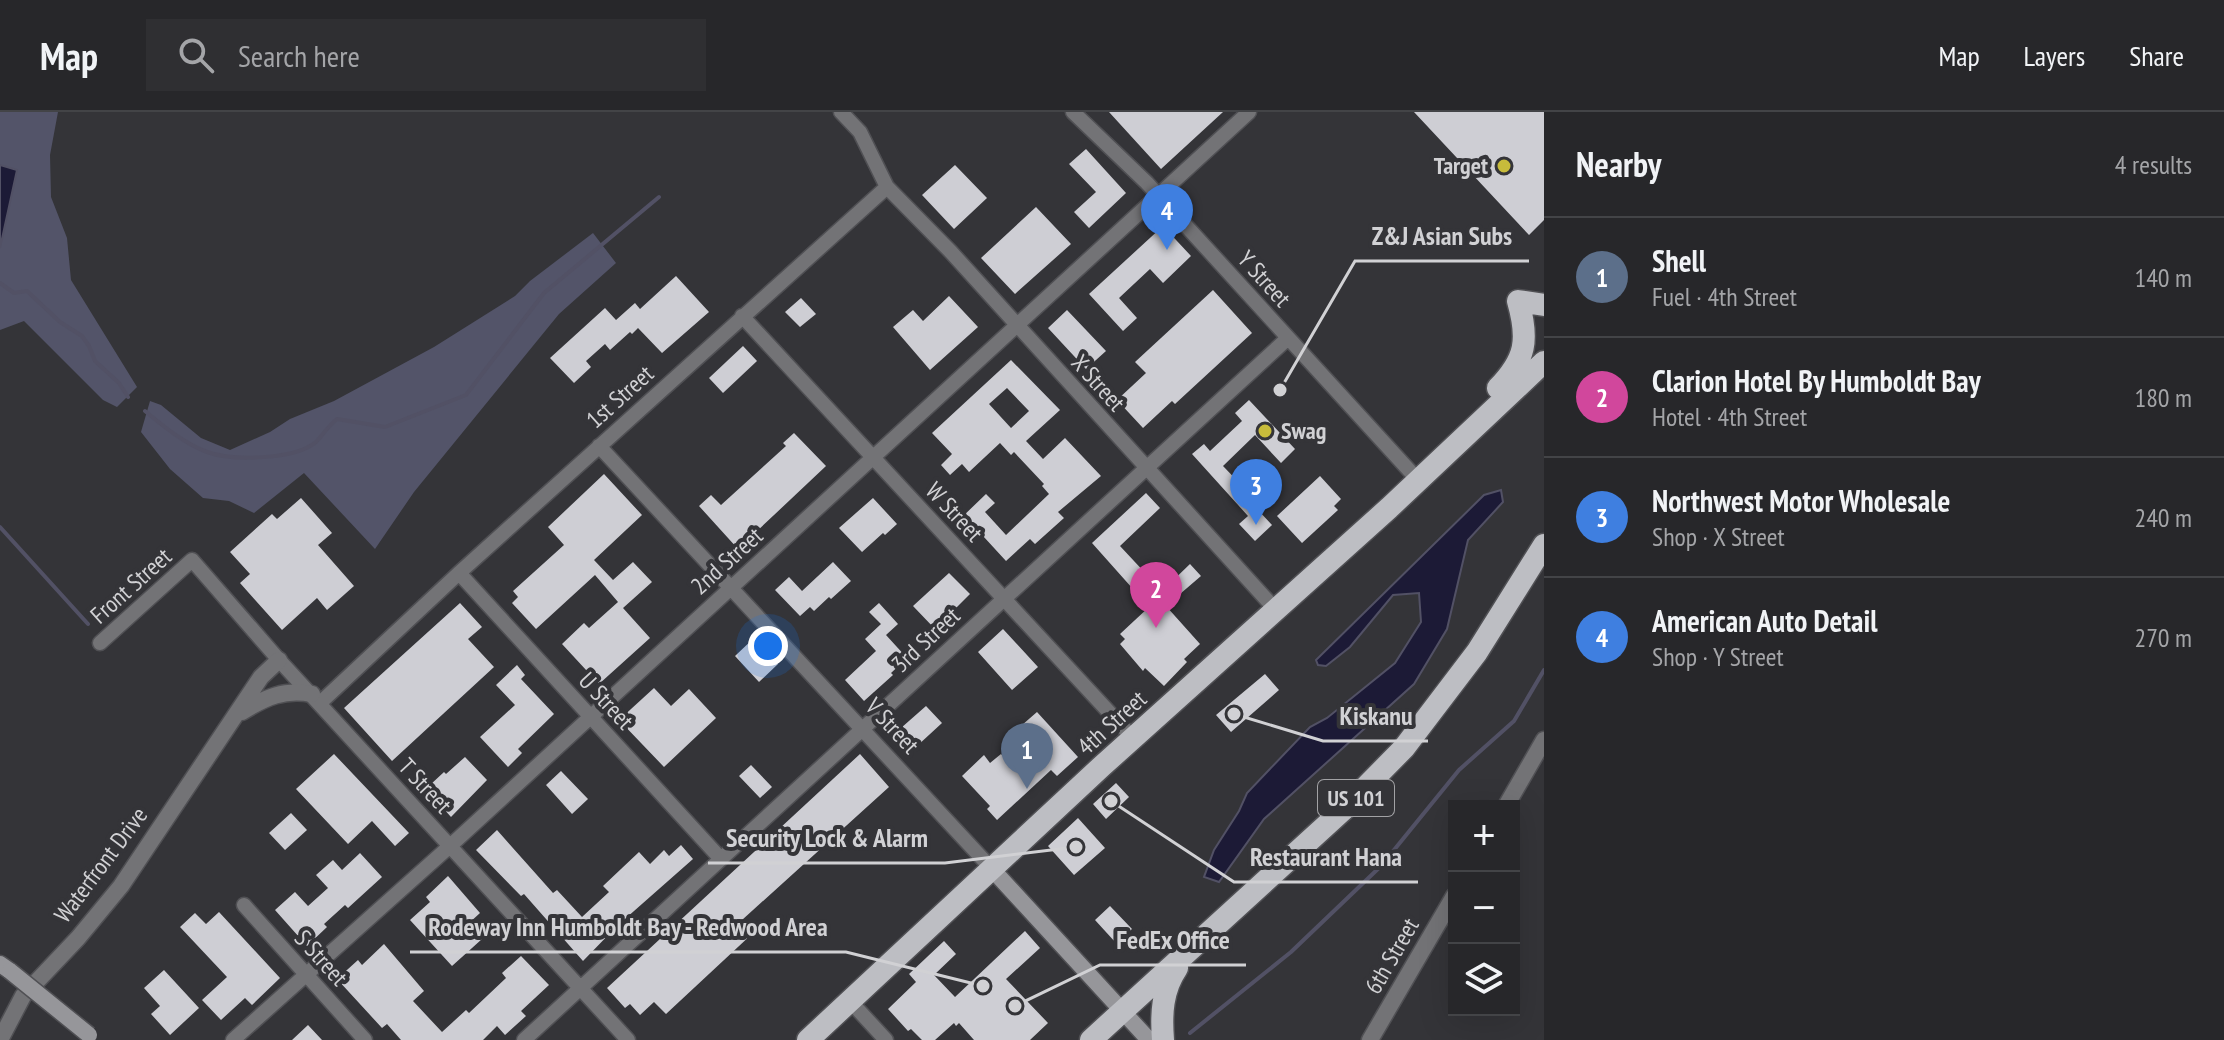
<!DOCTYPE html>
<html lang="en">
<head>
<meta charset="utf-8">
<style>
	body { margin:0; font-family:"PT Sans Narrow",sans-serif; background:#2f2f32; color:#f1f3f6 }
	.controls { position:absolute; right:24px; bottom:24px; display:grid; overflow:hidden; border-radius:0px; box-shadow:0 8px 32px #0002 }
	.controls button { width:72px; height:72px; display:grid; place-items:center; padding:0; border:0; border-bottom:2px solid #434447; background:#27272a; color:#f1f3f6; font:40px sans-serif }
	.you { position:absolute; left:768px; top:534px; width:28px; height:28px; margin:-20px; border:6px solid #fff; border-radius:50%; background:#1a73e8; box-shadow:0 0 0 12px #1a73e833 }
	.badge { display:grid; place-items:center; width:52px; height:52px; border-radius:50%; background:#8abfa5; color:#fff; font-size:26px; font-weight:700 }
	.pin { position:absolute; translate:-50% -66px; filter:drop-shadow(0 2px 4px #0008) }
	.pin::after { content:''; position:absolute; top:42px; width:28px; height:24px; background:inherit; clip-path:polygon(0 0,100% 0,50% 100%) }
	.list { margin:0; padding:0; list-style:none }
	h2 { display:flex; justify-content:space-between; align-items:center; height:104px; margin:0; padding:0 32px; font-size:34px }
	h2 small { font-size:26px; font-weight:400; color:#a4a5a8 }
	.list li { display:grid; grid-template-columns:52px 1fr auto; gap:24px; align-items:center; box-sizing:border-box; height:120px; padding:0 32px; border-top:2px solid #434447 }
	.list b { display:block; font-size:30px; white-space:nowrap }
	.list p { margin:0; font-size:26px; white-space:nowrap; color:#a4a5a8 }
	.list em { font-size:26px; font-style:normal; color:#a4a5a8 }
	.icon { flex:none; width:44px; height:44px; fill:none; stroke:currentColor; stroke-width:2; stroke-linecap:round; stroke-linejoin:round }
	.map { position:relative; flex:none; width:1544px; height:928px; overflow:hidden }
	header { display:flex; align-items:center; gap:48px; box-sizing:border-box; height:112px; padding:0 40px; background:#27272a; border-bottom:2px solid #434447 }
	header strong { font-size:38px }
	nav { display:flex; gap:44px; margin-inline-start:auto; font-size:28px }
	.search { width:560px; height:72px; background:#2f2f32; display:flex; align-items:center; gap:20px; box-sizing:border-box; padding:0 28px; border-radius:0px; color:#a4a5a8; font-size:30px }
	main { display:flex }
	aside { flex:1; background:#27272a }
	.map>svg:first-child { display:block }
</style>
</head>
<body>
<header>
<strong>Map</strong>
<div class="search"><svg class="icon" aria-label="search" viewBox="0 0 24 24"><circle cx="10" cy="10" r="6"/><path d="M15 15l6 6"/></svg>Search here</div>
<nav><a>Map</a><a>Layers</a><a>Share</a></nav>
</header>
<main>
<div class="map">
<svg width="1544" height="928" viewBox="0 0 1544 928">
	<rect width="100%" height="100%" fill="#343438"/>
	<path fill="#535469" d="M 0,0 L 58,0 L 50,43 L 51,85 L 67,126 L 71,168 L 137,275 L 117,295 L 103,288 L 24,209 L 0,218 Z
		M 593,121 L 616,151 L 559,202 L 414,380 L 375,437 L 304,361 L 254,401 L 229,389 L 203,386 L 170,357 L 141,320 L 150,289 L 161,293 L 201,326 L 230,338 L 270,320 L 290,307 L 334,289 L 434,235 L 515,184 L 530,169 Z"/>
	<path fill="#1c1a36" stroke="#525165" stroke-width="2" d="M 0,53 L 17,58 L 0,136 Z
		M 1501,378 L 1503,390 L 1468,428 L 1447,517 L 1414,572 L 1264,707 L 1219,770 L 1204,765 L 1214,738 L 1239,699 L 1247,681 L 1310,615 L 1327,606 L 1395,551 L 1421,510 L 1419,481 L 1393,483 L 1350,535 L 1326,554 L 1318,553 L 1316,548 L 1484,383 Z"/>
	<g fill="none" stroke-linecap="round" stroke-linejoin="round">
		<path stroke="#525165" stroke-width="4" d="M 0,171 L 14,181 L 27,179 L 60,210 L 82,224 L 89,234 L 95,249 L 119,271 L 128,285
			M 145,299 C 163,314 185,332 207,340 C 232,349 295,348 316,330 C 323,323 328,314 337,307 L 385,315 L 466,283 L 544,181 L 659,85
			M 0,415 L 88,512
			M 1190,921 L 1291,840 L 1381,754 L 1459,658 L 1514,609 L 1544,558"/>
	</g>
	<path fill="#ceced4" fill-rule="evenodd" d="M 1109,0 L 1223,0 L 1161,57 Z
		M 1414,0 L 1544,0 L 1544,108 L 1529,123 Z
		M 1086,37 L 1126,81 L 1089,116 L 1074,100 L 1096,80 L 1069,52 Z
		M 955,53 L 987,86 L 954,117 L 922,83 Z
		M 1036,95 L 1071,132 L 1015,182 L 981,146 Z
		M 1163,114 L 1191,144 L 1163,171 L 1150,157 L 1119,186 L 1137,206 L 1123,219 L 1089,182 Z
		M 676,164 L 709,200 L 662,241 L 638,216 L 632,222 L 630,220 L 610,238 L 605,232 L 586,249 L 591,255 L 574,271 L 550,246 L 605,196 L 616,208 L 635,191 L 640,197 Z
		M 1213,178 L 1252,221 L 1175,292 L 1172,289 L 1143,316 L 1117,288 L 1146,261 L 1135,250 Z
		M 949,184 L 978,215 L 930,258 L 893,215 L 913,198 L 923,209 Z
		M 801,186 L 816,202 L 800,215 L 785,200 Z
		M 1067,198 L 1106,239 L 1086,257 L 1048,216 Z
		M 743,234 L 757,249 L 723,281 L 709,266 Z
		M 1011,248 L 1060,298 L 1026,329 L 1043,347 L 1065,326 L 1101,364 L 1058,400 L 1064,406 L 1035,432 L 1030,427 L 1006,449 L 972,412 L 968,417 L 959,408 L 986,382 L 995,391 L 985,400 L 1006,423 L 1049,382 L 1042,374 L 1044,372 L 1014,340 L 1011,343 L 1000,331 L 969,360 L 962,352 L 950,363 L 941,353 L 952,342 L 932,321 ZM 1007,276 L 1029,299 L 1011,316 L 989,292 Z
		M 1249,288 L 1295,337 L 1281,351 L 1255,323 L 1223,354 L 1248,380 L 1244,383 L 1272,413 L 1255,429 L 1239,412 L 1248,404 L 1192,342 L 1204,332 L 1210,339 L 1242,309 L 1235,301 Z
		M 794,321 L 826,354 L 738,437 L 699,394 L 711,383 L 721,393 L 786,334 L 783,331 Z
		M 604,362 L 642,403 L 594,448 L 613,468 L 633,450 L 652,470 L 623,496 L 650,526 L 599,572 L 562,532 L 584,511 L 589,516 L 618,490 L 595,463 L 536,517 L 512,491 L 518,485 L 513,479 L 564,433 L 548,415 Z
		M 1320,364 L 1341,387 L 1334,394 L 1338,398 L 1302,431 L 1277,404 Z
		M 1146,381 L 1160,396 L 1120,434 L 1162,479 L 1190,452 L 1201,464 L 1166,494 L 1200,532 L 1184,547 L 1187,550 L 1164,574 L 1145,556 L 1143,559 L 1120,532 L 1125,527 L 1120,522 L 1149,495 L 1092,431 Z
		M 301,386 L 332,421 L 318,433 L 354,474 L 327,498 L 317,486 L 282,518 L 240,471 L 250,462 L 230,440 L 272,402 L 277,407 Z
		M 873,386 L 897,412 L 885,423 L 883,421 L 862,440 L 839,416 Z
		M 833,450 L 851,469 L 831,487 L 829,485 L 814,499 L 810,495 L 800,504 L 775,478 L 789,465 L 802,479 Z
		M 949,461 L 970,482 L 935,517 L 913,494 Z
		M 460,491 L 482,515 L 468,527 L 494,555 L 392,649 L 344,596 Z
		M 879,491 L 898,512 L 886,523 L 907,546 L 891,561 L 893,563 L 864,589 L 845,568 L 876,539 L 865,527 L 881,512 L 869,500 Z
		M 1003,517 L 1038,555 L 1012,578 L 978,540 Z
		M 754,526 L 778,552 L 759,570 L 735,544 Z
		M 517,553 L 525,563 L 521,567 L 554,602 L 518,637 L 522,641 L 508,655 L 480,625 L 515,593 L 496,573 Z
		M 1265,562 L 1279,578 L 1231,620 L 1216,603 Z
		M 654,576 L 671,594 L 689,577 L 716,606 L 664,655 L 619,608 Z
		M 926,594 L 942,611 L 917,634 L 901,616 Z
		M 1037,600 L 1078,645 L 1057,664 L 1051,658 L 997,708 L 987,697 L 990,694 L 962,664 L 984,643 L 990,651 L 1001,642 L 1022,665 L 1041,647 L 1015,619 Z
		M 334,642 L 409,721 L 395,734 L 372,709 L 348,732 L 296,677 Z
		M 860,642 L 889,675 L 742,808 L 753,821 L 666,902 L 654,890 L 640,903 L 630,892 L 625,896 L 607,876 Z
		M 465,645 L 487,668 L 451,705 L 434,686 L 438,682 L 430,673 L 444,660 L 446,662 Z
		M 751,653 L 772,675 L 760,686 L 739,664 Z
		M 561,659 L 588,687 L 572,702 L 546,673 Z
		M 1116,671 L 1129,685 L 1106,707 L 1093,692 Z
		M 291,701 L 307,718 L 285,738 L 269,721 Z
		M 1078,706 L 1105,736 L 1074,763 L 1048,734 Z
		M 497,718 L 553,781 L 557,778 L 582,805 L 609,780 L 603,774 L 639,740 L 650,752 L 664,738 L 669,744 L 681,733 L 693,747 L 617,814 L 583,849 L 524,782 L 521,784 L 476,738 Z
		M 360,741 L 382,765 L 348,796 L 345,793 L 324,812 L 327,815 L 307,834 L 275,798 L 295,780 L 308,794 L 328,776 L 316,763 L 333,748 L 342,758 Z
		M 448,764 L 480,801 L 468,812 L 482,827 L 452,854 L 410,808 L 430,790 L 426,785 Z
		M 1110,794 L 1132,817 L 1116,831 L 1095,808 Z
		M 219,800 L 280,866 L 252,893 L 245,886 L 221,908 L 202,888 L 227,865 L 180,815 L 195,801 L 206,812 Z
		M 1025,819 L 1040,836 L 1006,867 L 1048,911 L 1030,928 L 974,928 L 959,911 L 956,914 L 954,911 L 935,928 L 922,928 L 911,917 L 908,919 L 888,897 L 916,870 L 909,862 L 944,829 L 956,842 L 934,863 L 955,885 Z
		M 384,832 L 424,879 L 413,889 L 442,920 L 466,898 L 469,901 L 506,866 L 502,861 L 521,844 L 549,873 L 521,899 L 526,904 L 505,923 L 497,914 L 483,928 L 401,928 L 387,912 L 382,916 L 337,867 L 358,848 L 362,853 Z
		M 164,858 L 199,896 L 170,923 L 151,902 L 160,894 L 144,876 Z
		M 308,913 L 322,928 L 292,928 Z"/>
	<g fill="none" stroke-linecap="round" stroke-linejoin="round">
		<g stroke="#505054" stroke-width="17">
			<path id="minor" d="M 1073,0 L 1147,71 L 1418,368
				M 887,75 L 951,140 L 1276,498
				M 742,204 L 1133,626
				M 599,334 L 992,757
				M 459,461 L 721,747
				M 100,531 L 192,448 L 279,548 L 628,928
				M 320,591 L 459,461 L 887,75 L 860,20 L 841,0
				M 244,793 L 365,928
				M 850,889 L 886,928
				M 233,928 L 450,734 L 1249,0
				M 524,928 L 1288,226"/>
		</g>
		<g stroke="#505054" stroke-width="19">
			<path id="tertiary" d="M 242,600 C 266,585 284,577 312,582
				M 1506,694 L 1544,628
				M 0,928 L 23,884 L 78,826 L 121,774 L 261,565 L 279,548
				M 1370,928 L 1454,784"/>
		</g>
		<g stroke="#505054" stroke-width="19">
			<path id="secondary" d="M 992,757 L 1149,928
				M 0,852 L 10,859"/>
		</g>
		<g stroke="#505054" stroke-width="25">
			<path id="trunk" d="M 1498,276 C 1526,247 1529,228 1518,189 L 1544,193
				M 808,928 L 1102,654 L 1389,396 L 1544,250
				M 1091,928 L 1343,698 L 1404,636 L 1477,540 L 1544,433
				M 1163,928 C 1161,902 1162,878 1177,856"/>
		</g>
		<use href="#minor" stroke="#737376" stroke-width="14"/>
		<use href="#tertiary" stroke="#737376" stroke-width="16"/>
		<use href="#secondary" stroke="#96969a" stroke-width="16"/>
		<use href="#trunk" stroke="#bdbec3" stroke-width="22"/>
		<g stroke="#505054" stroke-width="19" stroke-linecap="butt">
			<path id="secondary-bridge" d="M 10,859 L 89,923"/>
		</g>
		<use href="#secondary-bridge" stroke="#96969a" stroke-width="16"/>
	</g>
	<g fill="#c7bb3b" stroke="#343438" stroke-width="3">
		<circle cx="1504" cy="54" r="8"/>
		<circle cx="1265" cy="319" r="8"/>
	</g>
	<g text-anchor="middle" stroke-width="8" stroke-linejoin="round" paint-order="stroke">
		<rect fill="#343438" stroke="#a2a2a5" stroke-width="2" x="1318" y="668" width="76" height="36" rx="6"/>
		<g font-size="22" font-weight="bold" fill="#d1d1d4">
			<text x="1356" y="694">US 101</text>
		</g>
		<g font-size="24" font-weight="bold" fill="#d1d1d4" stroke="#343438" text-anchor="end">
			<text x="1488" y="62">Target</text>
			<text x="1281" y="327" text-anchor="start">Swag</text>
		</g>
		<g font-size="24" fill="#d1d1d4" stroke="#343438">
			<text transform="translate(1264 167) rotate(48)" y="8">Y Street</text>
			<text transform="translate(1098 271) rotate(48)" y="8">X Street</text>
			<text transform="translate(620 285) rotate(-42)" y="8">1st Street</text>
			<text transform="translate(954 400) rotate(47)" y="8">W Street</text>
			<text transform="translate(727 449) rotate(-42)" y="8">2nd Street</text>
			<text transform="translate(131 474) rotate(-42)" y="8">Front Street</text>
			<text transform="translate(926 528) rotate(-43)" y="8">3rd Street</text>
			<text transform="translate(606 589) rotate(47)" y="8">U Street</text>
			<text transform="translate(1112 611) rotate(-42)" y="8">4th Street</text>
			<text transform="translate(892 614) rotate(47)" y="8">V Street</text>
			<text transform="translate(425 674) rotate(47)" y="8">T Street</text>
			<text transform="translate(101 753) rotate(-53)" y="8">Waterfront Drive</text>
			<text transform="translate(1392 844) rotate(-60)" y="8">6th Street</text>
			<text transform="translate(321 846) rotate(48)" y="8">S Street</text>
		</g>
	</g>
	<path fill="none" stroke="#d1d1d4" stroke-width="3" d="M1280 278L1355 149H1529M1234 602L1323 629H1428M1076 735L945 751H708M1111 689L1234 770H1418M983 874L846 840H410M1015 894L1100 853H1246"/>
	<g fill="#d1d1d4" stroke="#343438" stroke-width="3">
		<circle cx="1280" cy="278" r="8"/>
		<circle cx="1234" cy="602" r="8"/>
		<circle cx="1076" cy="735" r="8"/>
		<circle cx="1111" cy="689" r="8"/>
		<circle cx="983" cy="874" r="8"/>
		<circle cx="1015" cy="894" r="8"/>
	</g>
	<g font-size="26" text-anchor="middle" font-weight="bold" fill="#d1d1d4" stroke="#343438" stroke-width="8" stroke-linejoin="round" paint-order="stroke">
		<text x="1442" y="133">Z&amp;J Asian Subs</text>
		<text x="1376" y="613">Kiskanu</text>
		<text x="827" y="735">Security Lock &amp; Alarm</text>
		<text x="1326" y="754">Restaurant Hana</text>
		<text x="628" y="824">Rodeway Inn Humboldt Bay - Redwood Area</text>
		<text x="1173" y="837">FedEx Office</text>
	</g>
</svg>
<div class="controls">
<button>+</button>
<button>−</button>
<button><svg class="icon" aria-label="layers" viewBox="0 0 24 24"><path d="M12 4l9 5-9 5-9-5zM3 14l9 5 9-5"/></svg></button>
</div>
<div class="you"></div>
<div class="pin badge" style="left:1027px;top:677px;background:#5c6f8a">1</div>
<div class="pin badge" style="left:1156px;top:516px;background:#d1479c">2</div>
<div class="pin badge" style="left:1256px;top:413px;background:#3f7fe0">3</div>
<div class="pin badge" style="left:1167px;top:138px;background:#3f7fe0">4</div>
</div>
<aside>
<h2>Nearby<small>4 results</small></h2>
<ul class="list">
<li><span class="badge" style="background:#5c6f8a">1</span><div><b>Shell</b><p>Fuel · 4th Street</p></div><em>140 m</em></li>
<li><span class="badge" style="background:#d1479c">2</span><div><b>Clarion Hotel By Humboldt Bay</b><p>Hotel · 4th Street</p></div><em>180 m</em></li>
<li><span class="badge" style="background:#3f7fe0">3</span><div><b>Northwest Motor Wholesale</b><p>Shop · X Street</p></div><em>240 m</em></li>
<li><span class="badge" style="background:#3f7fe0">4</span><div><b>American Auto Detail</b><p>Shop · Y Street</p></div><em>270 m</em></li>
</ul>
</aside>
</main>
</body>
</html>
